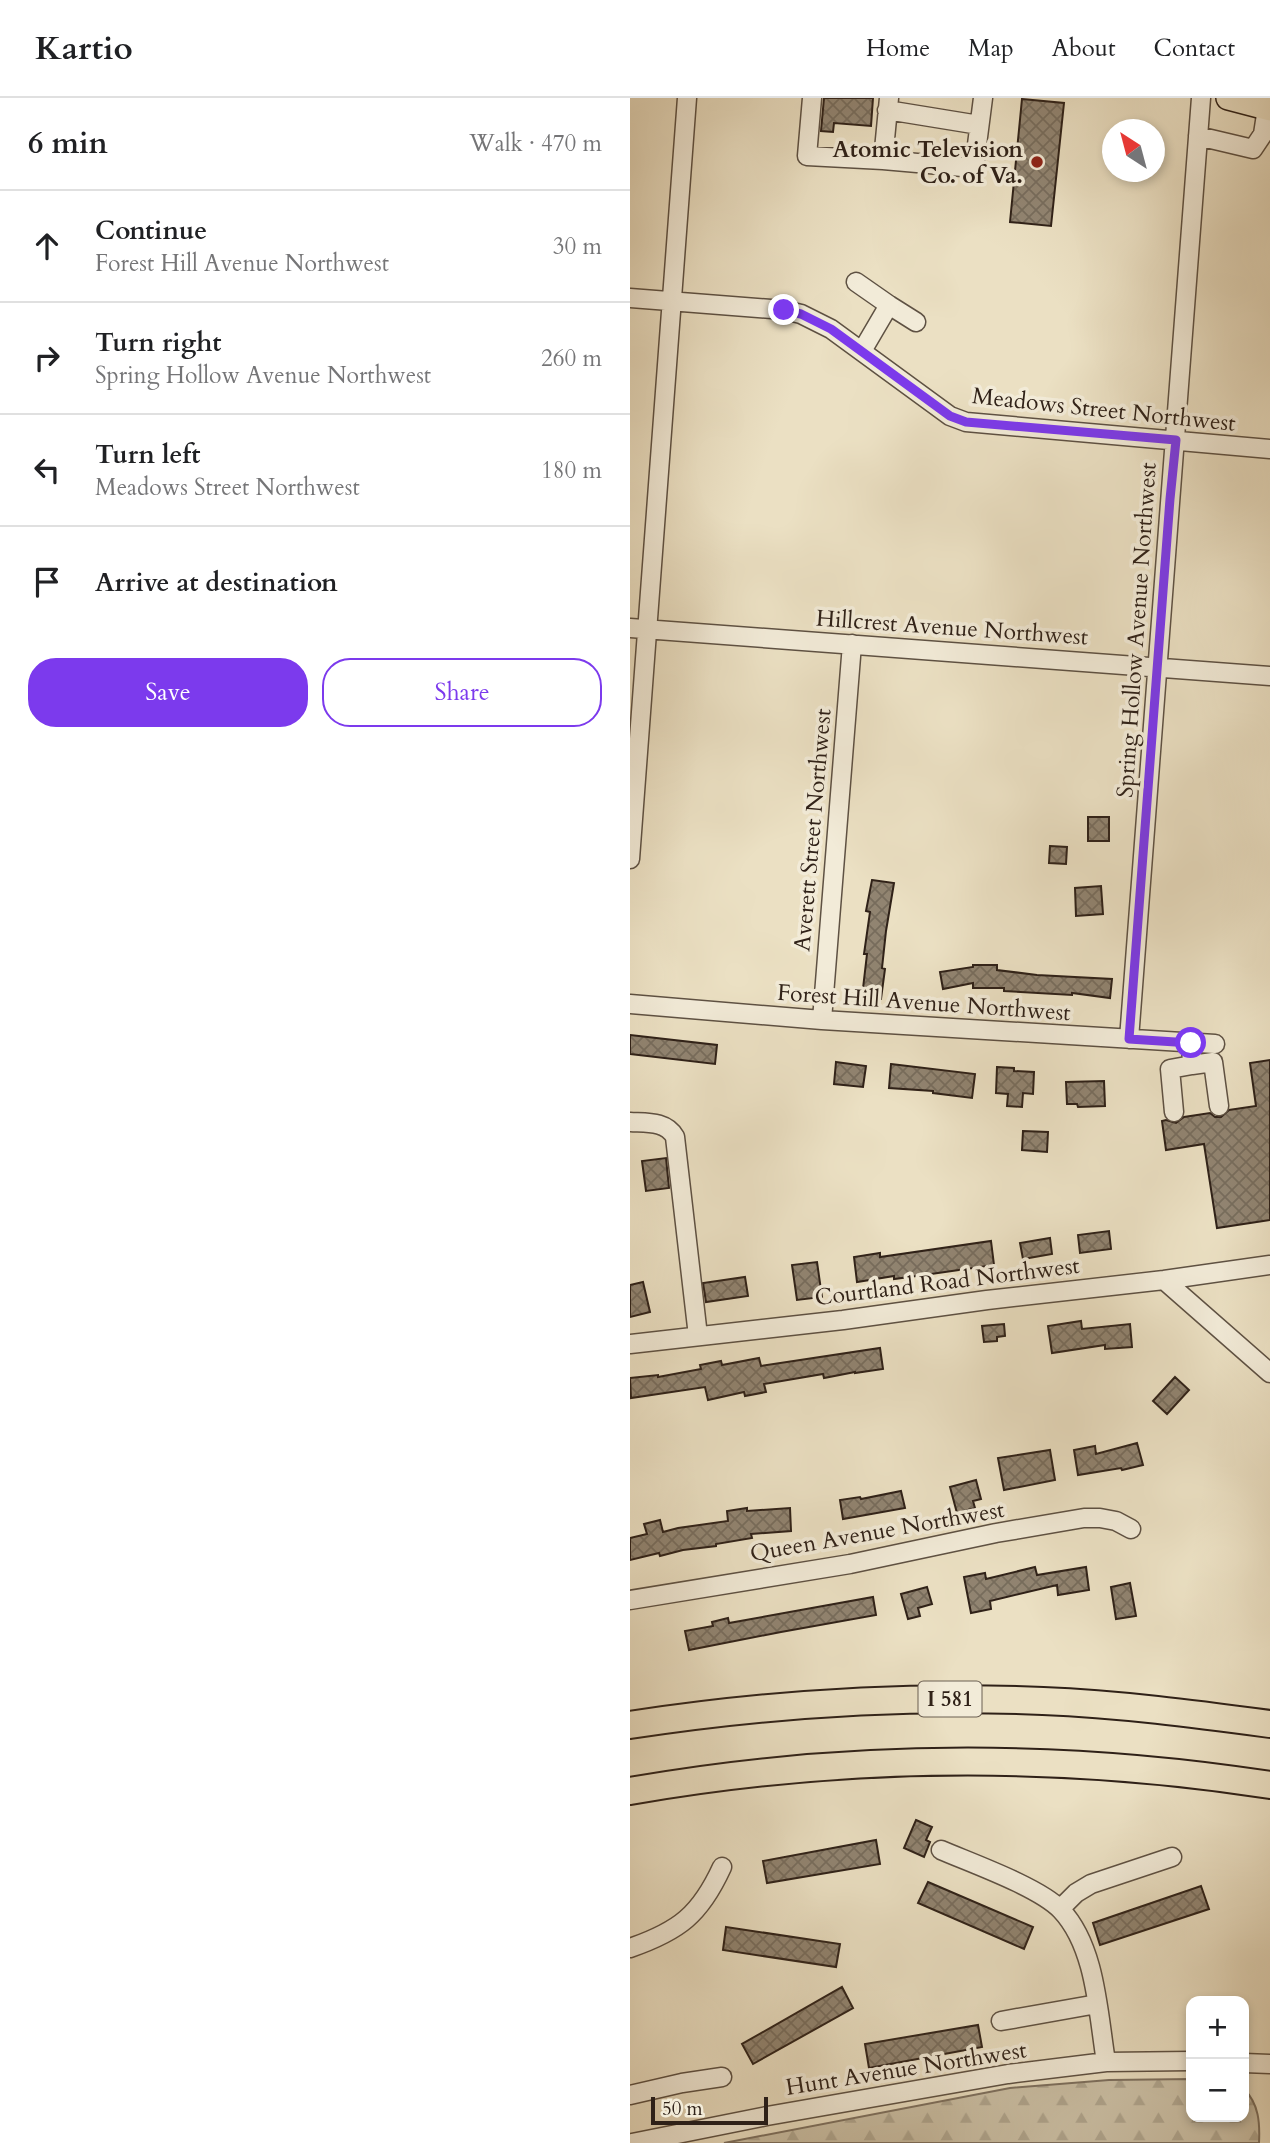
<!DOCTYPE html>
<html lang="en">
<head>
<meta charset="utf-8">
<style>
	body { margin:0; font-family:Cardo,serif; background:#f6f6f6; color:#202124 }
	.controls { position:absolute; right:21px; bottom:21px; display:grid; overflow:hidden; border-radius:14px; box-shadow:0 4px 10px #0003 }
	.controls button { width:63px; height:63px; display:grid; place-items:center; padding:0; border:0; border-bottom:2px solid #e0e0e0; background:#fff; color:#202124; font:35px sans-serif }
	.compass { position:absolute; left:472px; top:21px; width:63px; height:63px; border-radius:50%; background:#fff; box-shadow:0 4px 10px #0003; rotate:324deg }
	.scale { position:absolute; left:21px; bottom:18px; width:117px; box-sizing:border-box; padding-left:7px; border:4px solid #2f2118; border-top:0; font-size:19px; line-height:24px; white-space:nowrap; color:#2f2118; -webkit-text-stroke:5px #f2ebd8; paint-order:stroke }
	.stop { position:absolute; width:21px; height:21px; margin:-16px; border:5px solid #7c3aed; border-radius:50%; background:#fff }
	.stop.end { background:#7c3aed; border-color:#fff; box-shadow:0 2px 7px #0008 }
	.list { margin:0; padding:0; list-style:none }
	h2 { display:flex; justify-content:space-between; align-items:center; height:91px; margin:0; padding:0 28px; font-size:30px }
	h2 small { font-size:23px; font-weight:400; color:#757577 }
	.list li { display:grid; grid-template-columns:46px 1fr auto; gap:21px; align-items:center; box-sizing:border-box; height:112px; padding:0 28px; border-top:2px solid #e0e0e0 }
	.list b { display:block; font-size:26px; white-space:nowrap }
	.list p { margin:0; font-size:23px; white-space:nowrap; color:#757577 }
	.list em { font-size:23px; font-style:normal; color:#757577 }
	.actions { display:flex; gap:14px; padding:21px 28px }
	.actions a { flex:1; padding:16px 0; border:2px solid #7c3aed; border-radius:28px; text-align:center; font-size:24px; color:#7c3aed }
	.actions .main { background:#7c3aed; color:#fff }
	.icon { flex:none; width:38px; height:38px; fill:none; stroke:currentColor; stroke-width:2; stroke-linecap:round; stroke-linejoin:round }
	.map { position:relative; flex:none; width:640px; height:2045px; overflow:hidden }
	header { display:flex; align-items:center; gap:42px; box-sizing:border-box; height:98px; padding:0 35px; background:#fff; border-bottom:2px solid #e0e0e0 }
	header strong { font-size:33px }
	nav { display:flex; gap:38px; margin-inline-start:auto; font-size:24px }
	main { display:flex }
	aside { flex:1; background:#fff }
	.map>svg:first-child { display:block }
</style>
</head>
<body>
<header>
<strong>Kartio</strong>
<nav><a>Home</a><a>Map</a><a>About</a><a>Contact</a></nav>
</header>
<main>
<aside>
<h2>6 min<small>Walk · 470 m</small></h2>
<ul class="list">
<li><svg class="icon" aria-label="ahead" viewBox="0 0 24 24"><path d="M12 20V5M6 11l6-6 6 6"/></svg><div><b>Continue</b><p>Forest Hill Avenue Northwest</p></div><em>30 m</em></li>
<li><svg class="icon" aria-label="right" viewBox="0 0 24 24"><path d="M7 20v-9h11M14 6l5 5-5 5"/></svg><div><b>Turn right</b><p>Spring Hollow Avenue Northwest</p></div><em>260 m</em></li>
<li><svg class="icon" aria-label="left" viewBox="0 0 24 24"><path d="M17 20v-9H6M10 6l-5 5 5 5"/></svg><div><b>Turn left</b><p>Meadows Street Northwest</p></div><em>180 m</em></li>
<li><svg class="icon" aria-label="arrive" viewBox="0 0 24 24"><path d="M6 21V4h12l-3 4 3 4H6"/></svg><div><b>Arrive at destination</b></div></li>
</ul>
<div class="actions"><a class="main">Save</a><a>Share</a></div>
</aside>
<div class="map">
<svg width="640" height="2045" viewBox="0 0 640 2045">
	<defs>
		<pattern id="forest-firs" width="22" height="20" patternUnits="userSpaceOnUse" patternTransform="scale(1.75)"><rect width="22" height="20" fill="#cbc0a6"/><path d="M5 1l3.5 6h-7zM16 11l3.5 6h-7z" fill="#afa58e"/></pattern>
		<pattern id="building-cross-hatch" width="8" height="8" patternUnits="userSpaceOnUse" patternTransform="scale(1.75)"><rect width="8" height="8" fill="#918471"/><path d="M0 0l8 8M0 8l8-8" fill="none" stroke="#776c5c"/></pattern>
	</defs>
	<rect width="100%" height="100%" fill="#ebe0c3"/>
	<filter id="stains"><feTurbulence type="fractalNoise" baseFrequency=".00286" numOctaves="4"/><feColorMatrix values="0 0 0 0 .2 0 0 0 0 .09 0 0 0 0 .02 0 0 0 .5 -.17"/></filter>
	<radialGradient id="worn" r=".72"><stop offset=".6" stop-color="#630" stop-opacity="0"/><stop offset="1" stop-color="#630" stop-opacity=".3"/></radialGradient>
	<path fill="url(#forest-firs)" stroke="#7d705f" stroke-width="2" d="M 561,1981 L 561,2019 L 614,2019 L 614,1991 C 629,2006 630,2025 629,2045 L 94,2045 L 380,1990 L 479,1982 Z"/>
	<path fill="url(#building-cross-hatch)" stroke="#2f2118" stroke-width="2" d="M 194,0 L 243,0 L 241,28 L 204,25 L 203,34 L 191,33 Z
		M 392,1 L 434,5 L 421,128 L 380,124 Z
		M 458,719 L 479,719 L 479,743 L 458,743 Z
		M 420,748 L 437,749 L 436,766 L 419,765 Z
		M 242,782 L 264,785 L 256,833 L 252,870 L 255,871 L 251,901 L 232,899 L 237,856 L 234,856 L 240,814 L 236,813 Z
		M 471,788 L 473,816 L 446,818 L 445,790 Z
		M 343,867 L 367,867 L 367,872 L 407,877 L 482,881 L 480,900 L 442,895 L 442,897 L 374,893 L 374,890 L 343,890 L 343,885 L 313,891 L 310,874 L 343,869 Z
		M 0,937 L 87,947 L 85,966 L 0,956 Z
		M 640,962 L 640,1122 L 587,1130 L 574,1046 L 536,1052 L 532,1023 L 536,1022 L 546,1025 L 554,1019 L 580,1015 L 585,1019 L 591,1019 L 599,1012 L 626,1008 L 620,965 Z
		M 206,964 L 236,968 L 233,989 L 204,986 Z
		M 261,966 L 345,976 L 342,1000 L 303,995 L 303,993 L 259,990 Z
		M 367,969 L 384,970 L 384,973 L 404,974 L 403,996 L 393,995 L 392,1009 L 377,1008 L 378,996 L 366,995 Z
		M 474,983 L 475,1008 L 448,1009 L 447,1006 L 437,1006 L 436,984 Z
		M 393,1033 L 418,1034 L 417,1054 L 392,1052 Z
		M 36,1060 L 39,1090 L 16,1093 L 12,1063 Z
		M 479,1133 L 481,1151 L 450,1155 L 448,1137 Z
		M 420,1140 L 422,1156 L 393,1161 L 390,1145 Z
		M 361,1143 L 364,1167 L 294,1177 L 264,1181 L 264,1178 L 227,1184 L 224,1159 L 250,1155 L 250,1159 Z
		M 187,1164 L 192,1199 L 167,1202 L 162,1167 Z
		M 115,1179 L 118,1198 L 76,1204 L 73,1185 Z
		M 13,1184 L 20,1214 L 0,1219 L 0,1187 Z
		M 451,1223 L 452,1231 L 500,1226 L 502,1249 L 475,1251 L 475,1247 L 422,1255 L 418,1228 Z
		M 374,1226 L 375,1238 L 367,1239 L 367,1243 L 354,1244 L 352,1228 Z
		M 250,1250 L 253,1271 L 225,1275 L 225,1274 L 194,1280 L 193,1276 L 134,1286 L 136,1294 L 115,1298 L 114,1294 L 78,1302 L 75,1289 L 1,1300 L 0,1280 L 28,1277 L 28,1279 L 71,1271 L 70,1267 L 91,1263 L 92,1267 L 129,1260 L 131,1268 Z
		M 545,1279 L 559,1292 L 537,1316 L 523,1303 Z
		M 507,1345 L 513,1367 L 492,1372 L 491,1370 L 448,1377 L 444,1352 L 465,1348 L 466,1356 Z
		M 420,1352 L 425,1382 L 374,1392 L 368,1360 Z
		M 346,1382 L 351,1401 L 343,1403 L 345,1410 L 327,1415 L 320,1389 Z
		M 271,1393 L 275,1410 L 213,1421 L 210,1402 L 230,1399 L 231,1401 Z
		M 117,1410 L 117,1413 L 160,1410 L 161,1433 L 121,1436 L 122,1440 L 86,1446 L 86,1448 L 53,1452 L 30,1458 L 29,1455 L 0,1462 L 0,1440 L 17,1436 L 14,1426 L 30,1422 L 33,1434 L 48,1430 L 98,1423 L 97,1413 Z
		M 405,1469 L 407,1477 L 456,1469 L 459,1492 L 428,1497 L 427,1487 L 360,1503 L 361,1511 L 341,1515 L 334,1479 L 355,1475 L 356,1481 Z
		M 500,1485 L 506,1518 L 486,1521 L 481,1489 Z
		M 297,1489 L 302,1506 L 288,1510 L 290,1518 L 278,1521 L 271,1496 Z
		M 243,1499 L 246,1517 L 151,1534 L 59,1552 L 55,1533 L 83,1528 L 82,1524 L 98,1520 L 99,1525 Z
		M 286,1722 L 302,1729 L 296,1742 L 300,1744 L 294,1759 L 274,1750 Z
		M 246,1742 L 250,1766 L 137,1785 L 133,1763 Z
		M 298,1784 L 403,1829 L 394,1851 L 288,1805 Z
		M 571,1788 L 579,1811 L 470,1847 L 463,1825 Z
		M 96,1829 L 210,1846 L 206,1869 L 93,1852 Z
		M 212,1889 L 223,1910 L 123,1966 L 112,1946 Z
		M 348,1927 L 352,1949 L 239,1970 L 235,1946 Z"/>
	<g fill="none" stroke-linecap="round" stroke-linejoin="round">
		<g stroke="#5e5143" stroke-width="21">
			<path id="minor" d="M 182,0 L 177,58 L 253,62 L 259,0
				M 257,12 L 349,27
				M 568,38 L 623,51 L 633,36 L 637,10
				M 253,62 L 344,70 L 353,0
				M 226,184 L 259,207
				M 0,200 L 154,212 L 171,216 L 201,231 L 320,318 L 336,324 L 640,351
				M 232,253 L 259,207 L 286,224
				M 0,530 L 640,578
				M 0,761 L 57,0
				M 0,906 L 192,922 L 585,946
				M 192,922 L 222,546
				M 499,941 L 571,0
				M 562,967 L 583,964 L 589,1008
				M 544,1014 L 540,971 L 562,967 L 561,945
				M 0,1024 C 17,1025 36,1023 45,1039 L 68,1238
				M 534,1182 L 640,1275
				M 0,1246 L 213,1222 L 357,1202 L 534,1182 L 640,1167
				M 0,1502 L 220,1466 L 366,1435 L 454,1420 L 470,1420 L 486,1423 L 501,1431
				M 311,1752 C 341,1765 409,1789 431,1812 C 466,1849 468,1915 476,1964
				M 430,1811 L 446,1795 L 461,1786 L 542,1759
				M 0,1850 C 49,1833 70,1817 92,1769
				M 371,1923 L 467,1906
				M 614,1965 L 640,1966
				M 0,1997 L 52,1985 L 92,1979
				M 2,2045 L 137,2018 L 378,1976 L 476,1964 L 561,1963"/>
		</g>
		<g stroke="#2f2118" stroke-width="26">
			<path id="major" d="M 598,0 L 640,11"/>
		</g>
		<g stroke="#2f2118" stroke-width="30">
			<path id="highway" d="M 0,1627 C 137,1606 275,1597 413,1603 C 489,1606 565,1616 640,1626
				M 0,1693 C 212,1656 427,1654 640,1687"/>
		</g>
		<use href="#minor" stroke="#f2ebd8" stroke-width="18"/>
		<use href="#major" stroke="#ebe0c3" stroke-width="23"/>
		<use href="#highway" stroke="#ebe0c3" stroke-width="26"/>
	</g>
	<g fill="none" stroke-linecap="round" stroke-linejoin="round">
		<path stroke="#7c3aed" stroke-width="9" d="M 154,212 L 171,216 L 201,231 L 320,318 L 336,324 L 546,342 L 540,401 L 499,941 L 561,945"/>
	</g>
	<circle fill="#8f2418" stroke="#f2ebd8" stroke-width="2.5" cx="407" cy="64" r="7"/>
	<g text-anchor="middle" stroke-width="7" stroke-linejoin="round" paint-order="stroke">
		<rect fill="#f2ebd8" stroke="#6a5e52" stroke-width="2" x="288.5" y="1583.5" width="63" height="35" rx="5"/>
		<g font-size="21" font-weight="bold" fill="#2f2118">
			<text x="320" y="1608">I 581</text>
		</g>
		<g font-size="23" font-weight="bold" fill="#2f2118" stroke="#f2ebd8" text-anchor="end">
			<text x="393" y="59">Atomic Television<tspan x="393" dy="26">Co. of Va.</tspan></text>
		</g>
		<g font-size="23" fill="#2f2118" stroke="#f2ebd8">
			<text transform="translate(474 311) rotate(6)" y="8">Meadows Street Northwest</text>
			<text transform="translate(322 529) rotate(4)" y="8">Hillcrest Avenue Northwest</text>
			<text transform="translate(506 532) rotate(-86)" y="8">Spring Hollow Avenue Northwest</text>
			<text transform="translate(182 732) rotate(-85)" y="8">Averett Street Northwest</text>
			<text transform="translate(294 904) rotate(4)" y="8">Forest Hill Avenue Northwest</text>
			<text transform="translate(317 1183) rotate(-7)" y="8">Courtland Road Northwest</text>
			<text transform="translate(247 1433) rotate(-10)" y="8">Queen Avenue Northwest</text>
			<text transform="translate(276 1970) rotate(-9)" y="8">Hunt Avenue Northwest</text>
		</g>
	</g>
	<rect width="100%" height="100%" filter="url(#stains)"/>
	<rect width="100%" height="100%" fill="url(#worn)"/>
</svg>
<div class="controls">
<button>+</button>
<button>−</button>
</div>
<svg class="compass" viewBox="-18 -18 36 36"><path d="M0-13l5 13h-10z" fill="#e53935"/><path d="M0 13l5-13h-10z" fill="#757577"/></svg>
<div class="scale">50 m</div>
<div class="stop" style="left:561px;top:945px"></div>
<div class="stop end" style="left:154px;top:212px"></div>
</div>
</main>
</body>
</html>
